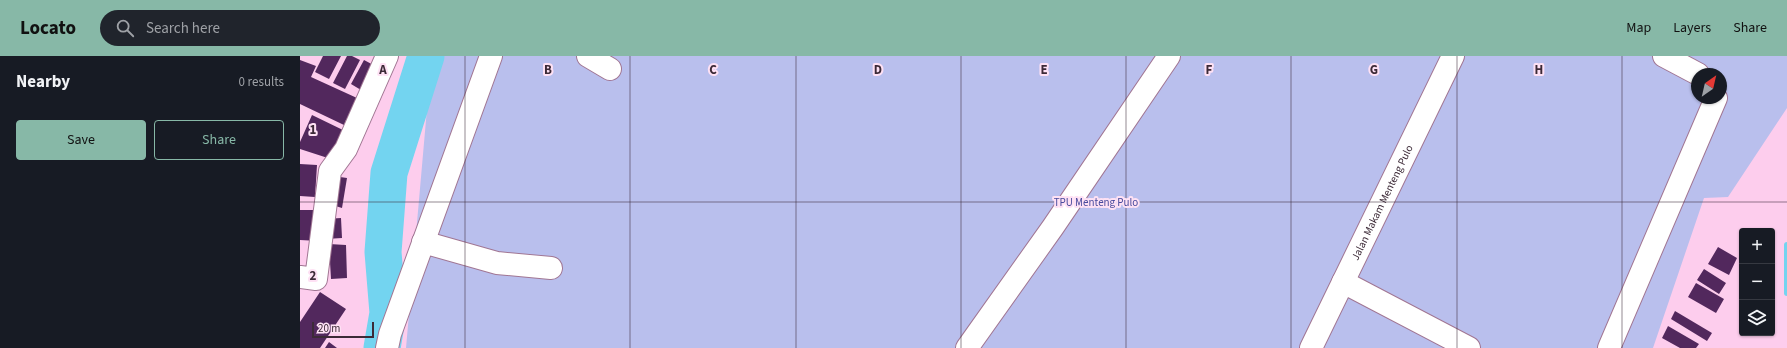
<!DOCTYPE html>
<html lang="en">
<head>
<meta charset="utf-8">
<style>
	body { margin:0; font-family:"Source Sans 3",sans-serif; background:#20242c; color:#f1f3f6 }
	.controls { position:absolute; right:12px; bottom:12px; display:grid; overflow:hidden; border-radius:4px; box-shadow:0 1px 3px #0004 }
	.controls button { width:36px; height:36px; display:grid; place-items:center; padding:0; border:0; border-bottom:1px solid #363941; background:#171b24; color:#f1f3f6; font:20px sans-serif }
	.compass { position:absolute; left:1391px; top:12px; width:36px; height:36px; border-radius:50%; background:#171b24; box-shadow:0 1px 3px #0004; rotate:34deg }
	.scale { position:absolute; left:12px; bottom:10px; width:62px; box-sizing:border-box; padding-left:4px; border:2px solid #3c2a37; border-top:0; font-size:11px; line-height:14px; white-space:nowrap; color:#3c2a37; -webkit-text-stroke:3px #fee1f4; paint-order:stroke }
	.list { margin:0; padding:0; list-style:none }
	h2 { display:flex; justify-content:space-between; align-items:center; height:52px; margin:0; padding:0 16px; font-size:17px }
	h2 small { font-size:13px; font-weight:400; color:#9ea1a6 }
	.actions { display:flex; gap:8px; padding:12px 16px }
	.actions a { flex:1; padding:9px 0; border:1px solid #87b8a7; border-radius:4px; text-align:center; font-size:14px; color:#87b8a7 }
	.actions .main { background:#87b8a7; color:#111 }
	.icon { flex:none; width:22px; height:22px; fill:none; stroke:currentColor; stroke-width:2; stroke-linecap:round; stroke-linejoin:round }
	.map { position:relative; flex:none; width:1487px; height:292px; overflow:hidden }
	header { display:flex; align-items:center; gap:24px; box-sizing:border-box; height:56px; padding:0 20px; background:#87b8a7; color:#111 }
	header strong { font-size:19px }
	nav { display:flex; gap:22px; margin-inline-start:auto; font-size:14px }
	.search { width:280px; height:36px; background:#20242c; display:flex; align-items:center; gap:10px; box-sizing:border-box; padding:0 14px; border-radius:22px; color:#9ea1a6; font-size:15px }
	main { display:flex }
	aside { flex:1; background:#171b24 }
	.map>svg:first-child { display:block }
</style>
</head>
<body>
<header>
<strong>Locato</strong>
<div class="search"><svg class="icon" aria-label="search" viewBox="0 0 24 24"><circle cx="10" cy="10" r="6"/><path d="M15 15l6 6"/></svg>Search here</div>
<nav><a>Map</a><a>Layers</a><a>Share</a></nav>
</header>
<main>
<aside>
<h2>Nearby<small>0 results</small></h2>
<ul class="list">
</ul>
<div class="actions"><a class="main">Save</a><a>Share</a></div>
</aside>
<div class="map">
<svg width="1487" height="292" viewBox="0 0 1487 292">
	<rect width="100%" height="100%" fill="#fdcded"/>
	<path fill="#b9bfed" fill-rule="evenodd" d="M 139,0 L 1487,0 L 1487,52 L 1428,141 L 1404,142 L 1353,292 L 106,292 L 129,30 ZM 1397,18 L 1421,18 L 1421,42 L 1397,42 Z"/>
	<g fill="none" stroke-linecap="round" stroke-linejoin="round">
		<path stroke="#73d4f0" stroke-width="6" d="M 1487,189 L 1487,237"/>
		<path stroke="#73d4f0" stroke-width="37" d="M 82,292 L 88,257 L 83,196 L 89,117 L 126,0"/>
	</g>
	<path fill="#52285d" d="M 23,0 L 41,0 L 29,23 L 15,16 Z
		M 47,0 L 52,0 L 60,4 L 45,33 L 33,27 Z
		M 0,4 L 16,10 L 11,21 L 57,42 L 54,47 L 61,49 L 56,69 L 46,64 L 44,69 L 0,48 Z
		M 64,4 L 79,12 L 66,37 L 51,28 Z
		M 12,59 L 45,75 L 34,104 L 0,93 L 0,86 Z
		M 0,108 L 17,109 L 15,141 L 0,140 Z
		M 33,120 L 47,122 L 42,152 L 29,148 Z
		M 0,154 L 19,154 L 19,185 L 0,184 Z
		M 41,162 L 42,182 L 26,183 L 25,163 Z
		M 29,188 L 46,189 L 47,222 L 31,223 Z
		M 1418,191 L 1437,202 L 1429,219 L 1408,208 Z
		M 1404,213 L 1426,227 L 1419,238 L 1397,224 Z
		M 1396,227 L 1424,243 L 1416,257 L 1388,241 Z
		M 20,236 L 46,253 L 20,292 L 0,292 L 0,266 Z
		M 1375,255 L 1412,277 L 1407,285 L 1371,263 Z
		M 1368,270 L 1399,288 L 1396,292 L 1380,292 L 1362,282 Z
		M 29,286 L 37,292 L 25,292 Z"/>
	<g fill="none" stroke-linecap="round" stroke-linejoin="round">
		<g stroke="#a17693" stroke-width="24">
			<g id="minor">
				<path d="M 288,0 L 310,13"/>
				<path d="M 1364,0 L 1398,18"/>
				<path d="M 123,186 L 197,207 L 251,212"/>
				<path d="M 0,221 L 16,223 L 30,115 L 46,93 L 87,0"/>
				<path d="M 1043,226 L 1169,292"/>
				<path d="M 87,292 L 90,278 L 191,0"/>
				<path d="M 667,292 L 753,171 L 869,0"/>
				<path id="s1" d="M 1011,292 L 1153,0"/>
				<path d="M 1309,292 L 1416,42"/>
			</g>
		</g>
		<use href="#minor" stroke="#fff" stroke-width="22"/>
	</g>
	<path fill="none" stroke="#3c2a37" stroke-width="1" stroke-opacity="0.55" d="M 165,0 L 165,292M 330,0 L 330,292M 496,0 L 496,292M 661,0 L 661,292M 826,0 L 826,292M 991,0 L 991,292M 1157,0 L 1157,292M 1322,0 L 1322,292M 0,146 L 1487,146"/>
	<g text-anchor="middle" stroke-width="4" stroke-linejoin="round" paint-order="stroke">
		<g font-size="11" fill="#494b9d" stroke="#fee1f4">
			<text x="796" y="150">TPU Menteng Pulo</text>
		</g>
		<g font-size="11" fill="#3c2a37" stroke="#fee1f4">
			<text dy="4" stroke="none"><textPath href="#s1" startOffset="162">Jalan Makam Menteng Pulo</textPath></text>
		</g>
	</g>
	<g font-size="13" text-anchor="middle" font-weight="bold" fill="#3c2a37" stroke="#fee1f4" stroke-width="4" stroke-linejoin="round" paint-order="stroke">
		<text x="83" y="18">A</text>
		<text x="248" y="18">B</text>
		<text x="413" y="18">C</text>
		<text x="578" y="18">D</text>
		<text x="744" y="18">E</text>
		<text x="909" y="18">F</text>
		<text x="1074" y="18">G</text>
		<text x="1239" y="18">H</text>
		<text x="13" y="78">1</text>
		<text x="13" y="224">2</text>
	</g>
</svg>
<div class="controls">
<button>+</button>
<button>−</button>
<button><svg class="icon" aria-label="layers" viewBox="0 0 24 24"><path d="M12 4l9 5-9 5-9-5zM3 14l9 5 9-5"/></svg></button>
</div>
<svg class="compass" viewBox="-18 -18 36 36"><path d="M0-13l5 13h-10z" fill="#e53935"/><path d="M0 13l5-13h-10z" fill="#9ea1a6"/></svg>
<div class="scale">20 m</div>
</div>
</main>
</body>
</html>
